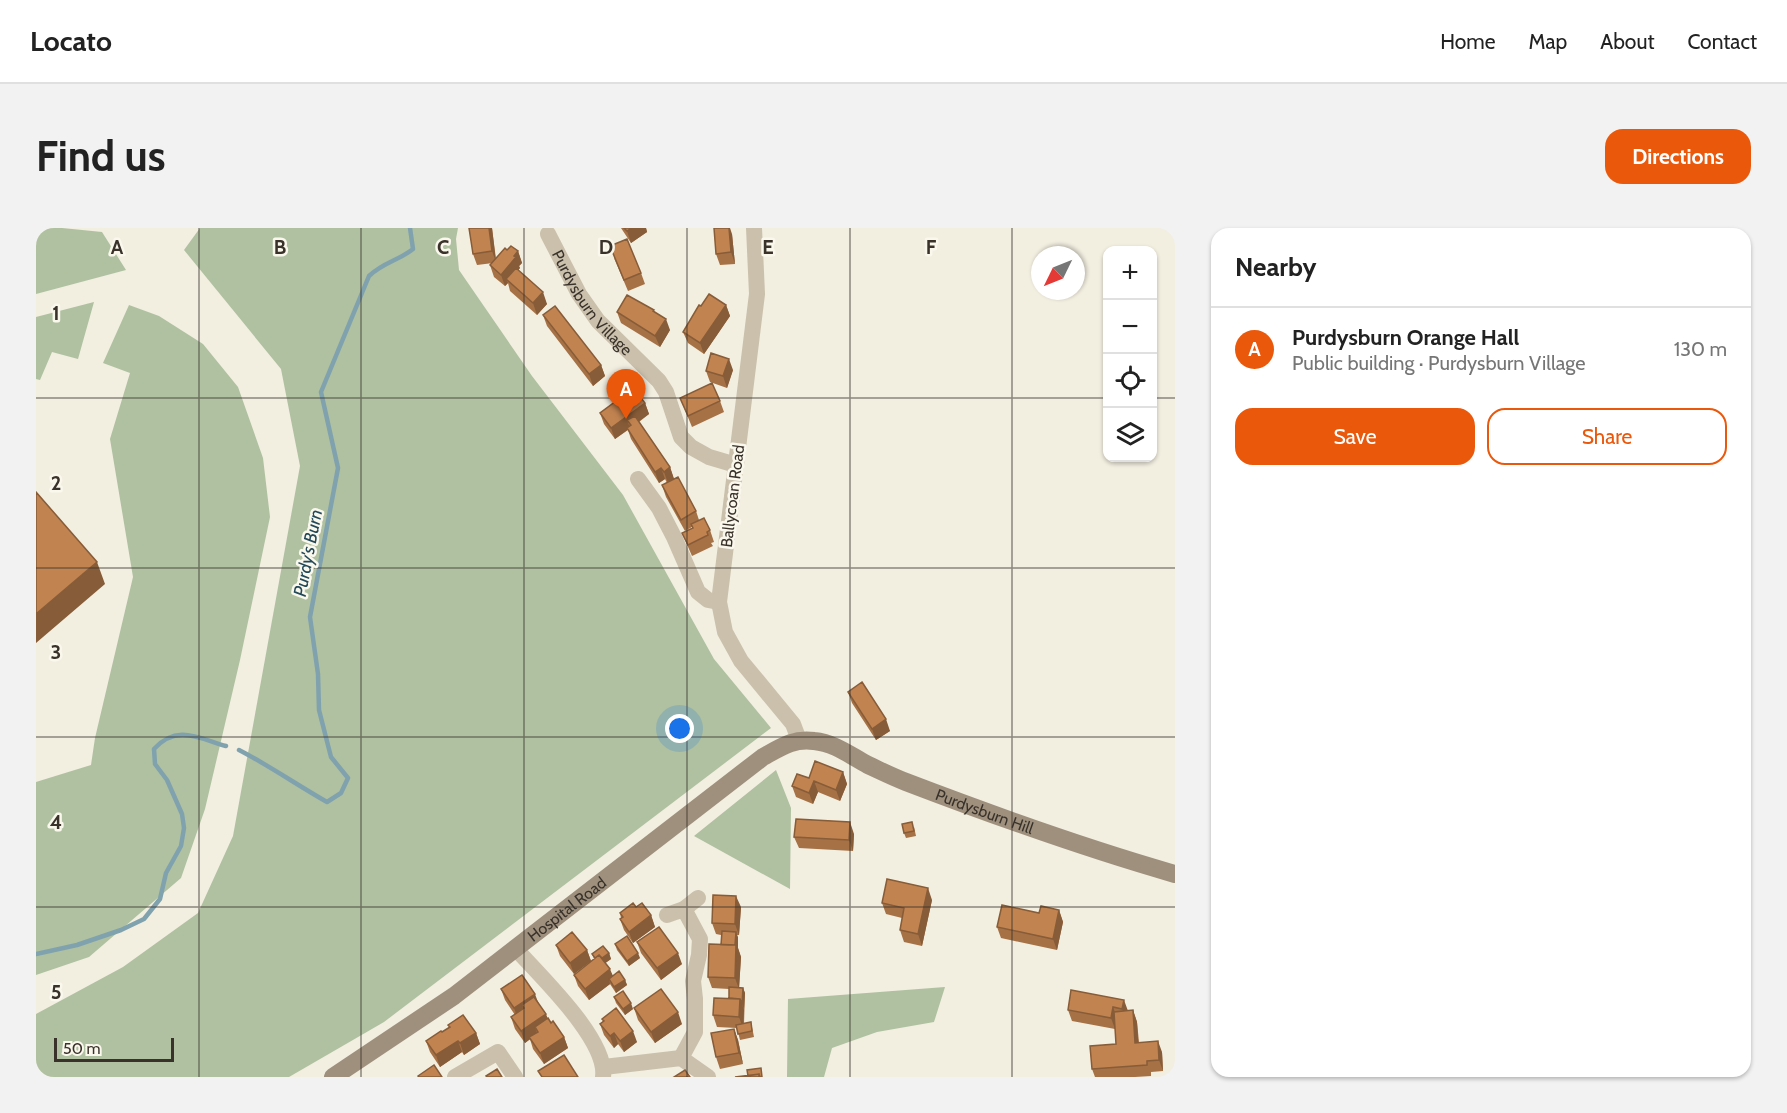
<!DOCTYPE html>
<html lang="en">
<head>
<meta charset="utf-8">
<style>
	body { margin:0; font-family:Cabin,sans-serif; background:#f2f2f2; color:#222 }
	.controls { position:absolute; right:18px; top:18px; display:grid; overflow:hidden; border-radius:12px; box-shadow:0 2px 4px #0004 }
	.controls button { width:54px; height:54px; display:grid; place-items:center; padding:0; border:0; border-bottom:2px solid #e0e0e0; background:#fff; color:#222; font:30px sans-serif }
	.compass { position:absolute; left:995px; top:18px; width:54px; height:54px; border-radius:50%; background:#fff; box-shadow:0 2px 4px #0004; rotate:227deg }
	.scale { position:absolute; left:18px; bottom:15px; width:120px; box-sizing:border-box; padding-left:6px; border:3px solid #39322b; border-top:0; font-size:16px; line-height:21px; white-space:nowrap; color:#39322b; -webkit-text-stroke:4px #faf7ed; paint-order:stroke }
	.you { position:absolute; left:644px; top:501px; width:21px; height:21px; margin:-15px; border:4px solid #fff; border-radius:50%; background:#1a73e8; box-shadow:0 0 0 9px #1a73e833 }
	.badge { display:grid; place-items:center; width:39px; height:39px; border-radius:50%; background:#ea580c; color:#fff; font-size:20px; font-weight:700 }
	.pin { position:absolute; translate:-50% -50px; filter:drop-shadow(0 2px 3px #0008) }
	.pin::after { content:''; position:absolute; top:32px; width:21px; height:18px; background:inherit; clip-path:polygon(0 0,100% 0,50% 100%) }
	.list { margin:0; padding:0; list-style:none }
	h2 { display:flex; justify-content:space-between; align-items:center; height:78px; margin:0; padding:0 24px; font-size:26px }
	h2 small { font-size:20px; font-weight:400; color:#767676 }
	.list li { display:grid; grid-template-columns:39px 1fr auto; gap:18px; align-items:center; box-sizing:border-box; height:84px; padding:0 24px; border-top:2px solid #e0e0e0 }
	.list b { display:block; font-size:22px; white-space:nowrap }
	.list p { margin:0; font-size:20px; white-space:nowrap; color:#767676 }
	.list em { font-size:20px; font-style:normal; color:#767676 }
	.actions { display:flex; gap:12px; padding:18px 24px }
	.actions a { flex:1; padding:14px 0; border:2px solid #ea580c; border-radius:18px; text-align:center; font-size:21px; color:#ea580c }
	.actions .main { background:#ea580c; color:#fff }
	.icon { flex:none; width:33px; height:33px; fill:none; stroke:currentColor; stroke-width:2; stroke-linecap:round; stroke-linejoin:round }
	.map { position:relative; flex:none; width:1139px; height:849px; overflow:hidden; border-radius:18px }
	header { display:flex; align-items:center; gap:36px; box-sizing:border-box; height:84px; padding:0 30px; background:#fff; border-bottom:2px solid #e0e0e0 }
	header strong { font-size:28px }
	nav { display:flex; gap:33px; margin-inline-start:auto; font-size:21px }
	.intro { display:flex; align-items:center; justify-content:space-between; box-sizing:border-box; height:144px; padding:0 36px }
	h1 { margin:0; font-size:42px }
	.button { padding:15px 27px; border-radius:18px; background:#ea580c; color:#fff; font-size:21px; font-weight:700 }
	main { display:flex; gap:36px; padding:0 36px }
	aside { flex:1; background:#fff; border-radius:18px; box-shadow:0 2px 4px #0004 }
	.map>svg:first-child { display:block }
</style>
</head>
<body>
<header>
<strong>Locato</strong>
<nav><a>Home</a><a>Map</a><a>About</a><a>Contact</a></nav>
</header>
<div class="intro"><h1>Find us</h1><a class="button">Directions</a></div>
<main>
<div class="map">
<svg width="1139" height="849" viewBox="0 0 1139 849">
	<rect width="100%" height="100%" fill="#f2eee0"/>
	<path fill="#afc1a0" d="M 0,0 L 26,0 L 66,4 L 90,42 L 0,66 Z
		M 164,0 L 422,0 L 420,11 L 423,42 L 496,148 L 587,267 L 678,431 L 735,500 L 348,794 L 253,849 L 0,849 L 0,786 L 87,739 L 162,685 L 197,608 L 264,238 L 245,141 L 148,22 Z
		M 58,74 L 42,131 L 16,124 L 4,152 L 0,151 L 0,89 Z
		M 93,77 L 123,88 L 167,116 L 202,159 L 227,230 L 234,289 L 204,432 L 169,581 L 145,650 L 53,729 L 0,747 L 0,554 L 55,537 L 59,510 L 97,349 L 74,211 L 94,145 L 67,135 Z
		M 740,542 L 755,580 L 754,661 L 658,608 Z
		M 909,759 L 898,794 L 841,804 L 796,820 L 788,849 L 751,849 L 752,771 Z"/>
	<g fill="none" stroke-linecap="round" stroke-linejoin="round">
		<path stroke="#80a2ae" stroke-width="4.5" d="M 203,522 C 234,538 261,557 291,574 L 305,565 L 312,550 L 295,529 L 283,482 L 282,446 L 274,389 L 302,240 L 285,164 L 333,48 C 348,34 362,33 377,21 L 374,0
			M 0,726 L 41,717 L 85,702 L 108,691 L 124,671 L 130,645 L 145,618 L 148,600 L 146,586 L 131,552 L 119,536 L 118,521 C 141,496 162,510 190,518"/>
		<g stroke="#cac0ac" stroke-width="16">
			<path d="M 718,0 L 721,66 L 683,374 L 689,404 L 705,433 L 757,496 L 763,512"/>
			<path id="s1" d="M 512,6 L 543,66 L 562,93 L 623,153 L 630,164 L 645,209 L 655,219 L 673,229 L 700,237"/>
			<path d="M 602,251 L 623,280 L 638,309 L 662,364 L 672,372 L 683,374"/>
			<path d="M 631,687 L 648,681 L 662,670"/>
			<path d="M 480,721 C 504,748 572,812 567,849"/>
			<path d="M 645,830 L 659,804 L 659,771 L 657,753 L 663,727 L 664,711 L 648,681"/>
			<path d="M 568,839 L 645,830 L 672,849"/>
			<path d="M 419,849 L 462,824 L 479,849"/>
		</g>
		<path stroke="#9e907d" stroke-width="18" id="s2" d="M 297,849 L 418,768 L 727,529 C 745,519 758,510 778,513 C 799,515 815,528 832,537 C 845,543 857,549 870,554 C 959,588 1048,620 1139,646"/>
	</g>
	<path fill="#a67145" d="M 433,0 L 456,0 L 460,31 L 471,22 L 482,23 L 486,35 L 483,38 L 484,40 L 482,42 L 511,76 L 501,87 L 474,63 L 472,55 L 469,58 L 458,49 L 454,37 L 457,35 L 441,37 L 437,26 Z
		M 585,0 L 610,0 L 611,4 L 595,15 Z
		M 696,6 L 699,36 L 684,37 L 680,26 Z
		M 578,30 L 605,45 L 609,56 L 592,63 Z
		M 690,77 L 694,88 L 668,126 L 652,115 L 647,104 L 665,78 Z
		M 581,84 L 634,102 L 624,119 L 585,95 Z
		M 507,87 L 565,137 L 569,148 L 557,158 L 511,98 Z
		M 697,142 L 691,160 L 674,154 L 670,143 Z
		M 580,164 L 609,175 L 613,186 L 603,194 L 634,239 L 638,251 L 660,283 L 663,292 L 674,302 L 678,314 L 675,315 L 677,318 L 656,328 L 646,305 L 656,300 L 656,299 L 649,303 L 630,269 L 626,257 L 631,255 L 629,251 L 623,255 L 595,211 L 592,202 L 579,211 L 568,196 L 564,185 L 583,171 Z
		M 644,170 L 684,173 L 688,184 L 656,199 Z
		M 812,464 L 854,503 L 840,512 L 816,475 Z
		M 807,544 L 811,556 L 804,573 L 782,564 L 777,576 L 760,569 L 756,558 Z
		M 878,599 L 880,608 L 870,610 L 868,605 Z
		M 818,606 L 817,623 L 763,620 L 758,609 Z
		M 896,672 L 886,718 L 868,714 L 864,702 L 866,690 L 850,686 L 846,675 Z
		M 705,679 L 703,707 L 701,707 L 702,720 L 705,729 L 703,760 L 707,760 L 709,765 L 708,796 L 715,794 L 718,809 L 704,812 L 701,800 L 681,799 L 677,787 L 693,770 L 693,761 L 676,760 L 672,749 L 685,717 L 685,707 L 680,706 L 676,695 Z
		M 1023,682 L 1027,694 L 1021,722 L 965,710 L 961,699 L 1003,685 Z
		M 584,685 L 615,687 L 619,699 L 597,715 L 588,702 L 584,691 L 585,690 Z
		M 601,714 L 646,736 L 625,752 L 605,725 Z
		M 579,716 L 604,730 L 593,738 L 581,722 Z
		M 520,717 L 551,722 L 555,733 L 538,746 L 524,728 Z
		M 573,725 L 575,731 L 569,735 L 577,748 L 589,752 L 591,757 L 580,765 L 574,756 L 553,772 L 542,758 L 538,747 L 558,731 L 556,726 Z
		M 465,761 L 502,774 L 512,791 L 528,809 L 532,820 L 508,836 L 497,821 L 494,811 L 489,815 L 479,801 L 475,789 L 479,787 L 469,772 Z
		M 1035,762 L 1092,783 L 1097,782 L 1101,794 L 1103,814 L 1126,824 L 1127,843 L 1115,844 L 1115,848 L 1099,849 L 1059,849 L 1056,841 L 1080,816 L 1079,801 L 1036,793 L 1032,782 Z
		M 578,769 L 597,781 L 589,787 L 580,775 Z
		M 598,780 L 646,796 L 619,815 L 602,792 Z
		M 566,791 L 601,814 L 588,824 L 582,816 L 578,820 L 568,807 L 564,796 L 567,793 Z
		M 412,797 L 440,805 L 444,816 L 428,827 L 426,824 L 404,839 L 394,824 L 390,813 L 413,800 Z
		M 698,801 L 702,812 L 707,836 L 684,841 L 680,829 Z"/>
	<path fill="#875c38" d="M 453,0 L 456,0 L 460,34 L 456,23 Z
		M 596,0 L 610,0 L 611,4 L 595,15 L 591,3 Z
		M 693,0 L 694,0 L 696,6 L 699,36 L 695,24 Z
		M 482,23 L 486,35 L 483,38 L 484,40 L 473,53 L 470,51 L 472,55 L 469,58 L 465,47 Z
		M 507,64 L 511,76 L 501,87 L 497,75 Z
		M 690,77 L 694,88 L 668,126 L 664,115 Z
		M 630,91 L 634,102 L 624,119 L 619,108 Z
		M 693,131 L 697,142 L 691,160 L 687,148 Z
		M 565,137 L 569,148 L 557,158 L 553,146 Z
		M 609,175 L 613,186 L 595,199 L 591,192 L 594,200 L 579,211 L 575,200 Z
		M 634,239 L 638,251 L 632,255 L 628,244 Z
		M 625,240 L 629,251 L 623,255 L 619,244 Z
		M 61,334 L 69,356 L 0,415 L 0,386 Z
		M 850,491 L 854,503 L 840,512 L 836,501 Z
		M 807,544 L 811,556 L 804,573 L 800,562 Z
		M 778,553 L 782,564 L 777,576 L 773,565 Z
		M 814,594 L 818,606 L 817,623 L 813,612 Z
		M 892,660 L 896,672 L 886,718 L 882,706 Z
		M 700,668 L 705,679 L 703,707 L 699,696 Z
		M 1023,682 L 1027,694 L 1021,722 L 1017,711 Z
		M 615,687 L 619,699 L 597,715 L 593,704 Z
		M 700,704 L 702,709 L 702,720 L 705,729 L 703,761 L 699,750 Z
		M 551,722 L 555,733 L 538,746 L 534,735 Z
		M 573,725 L 575,731 L 564,739 L 562,733 Z
		M 602,725 L 604,730 L 593,738 L 591,733 Z
		M 642,725 L 646,736 L 625,752 L 621,740 Z
		M 574,741 L 579,753 L 573,751 L 574,756 L 553,772 L 549,761 Z
		M 589,752 L 591,757 L 580,765 L 578,759 Z
		M 707,760 L 709,765 L 708,781 L 706,776 Z
		M 499,766 L 503,777 L 488,780 L 486,777 L 489,786 L 482,791 L 478,780 Z
		M 704,771 L 708,782 L 707,800 L 703,789 Z
		M 1088,772 L 1092,783 L 1090,792 L 1086,781 Z
		M 595,775 L 597,781 L 589,787 L 587,781 Z
		M 1077,779 L 1081,790 L 1079,801 L 1075,790 Z
		M 1097,782 L 1101,794 L 1103,826 L 1099,815 Z
		M 642,784 L 646,796 L 619,815 L 615,804 Z
		M 510,786 L 514,797 L 499,799 L 501,806 L 489,815 L 485,803 Z
		M 698,801 L 702,812 L 707,836 L 703,825 Z
		M 597,803 L 601,814 L 588,824 L 584,813 Z
		M 440,805 L 444,816 L 428,827 L 424,815 Z
		M 578,805 L 582,816 L 578,820 L 574,808 Z
		M 528,809 L 532,820 L 508,836 L 504,825 Z
		M 422,813 L 426,824 L 404,839 L 400,827 Z
		M 1122,813 L 1126,824 L 1127,843 L 1123,832 Z"/>
	<path fill="#c18350" stroke="#875c38" stroke-width="1.5" d="M 433,0 L 453,0 L 456,23 L 437,26 Z
		M 588,0 L 596,0 L 591,3 Z
		M 678,0 L 693,0 L 695,24 L 680,26 Z
		M 591,11 L 605,45 L 588,52 L 574,18 Z
		M 475,18 L 482,23 L 478,28 L 480,29 L 465,47 L 454,37 L 469,20 L 471,22 Z
		M 480,40 L 507,64 L 497,75 L 470,51 Z
		M 673,66 L 690,77 L 664,115 L 647,104 L 663,77 L 665,78 Z
		M 591,67 L 618,82 L 617,83 L 630,91 L 619,108 L 581,84 Z
		M 519,78 L 565,137 L 553,146 L 507,87 Z
		M 675,125 L 693,131 L 687,148 L 670,143 Z
		M 593,154 L 609,175 L 575,200 L 564,185 L 584,170 L 580,164 Z
		M 676,155 L 684,173 L 652,188 L 644,170 Z
		M 599,188 L 634,239 L 628,244 L 625,240 L 619,244 L 591,200 L 595,197 L 591,192 Z
		M 642,249 L 660,283 L 645,292 L 626,257 Z
		M 0,264 L 61,334 L 0,386 Z
		M 668,290 L 674,302 L 671,304 L 672,307 L 652,317 L 646,305 L 657,300 L 655,296 Z
		M 826,454 L 850,491 L 836,501 L 812,464 Z
		M 779,533 L 807,544 L 800,562 L 778,553 L 773,565 L 756,558 L 761,546 L 773,550 Z
		M 760,591 L 814,594 L 813,612 L 758,609 Z
		M 876,594 L 878,603 L 868,605 L 866,596 Z
		M 851,651 L 892,660 L 882,706 L 864,702 L 868,680 L 846,675 Z
		M 677,667 L 700,668 L 699,696 L 676,695 Z
		M 597,675 L 600,679 L 606,675 L 615,687 L 593,704 L 584,691 L 587,689 L 584,685 Z
		M 966,677 L 1003,685 L 1005,678 L 1023,682 L 1017,711 L 961,699 Z
		M 623,699 L 642,725 L 621,740 L 601,714 Z
		M 686,703 L 700,704 L 699,717 L 685,717 Z
		M 536,704 L 551,722 L 534,735 L 520,717 Z
		M 591,708 L 602,725 L 591,733 L 579,716 Z
		M 673,716 L 700,717 L 699,750 L 672,749 Z
		M 567,718 L 573,725 L 566,730 L 563,727 L 559,730 L 556,726 Z
		M 563,727 L 574,741 L 549,761 L 538,747 Z
		M 583,743 L 589,752 L 578,759 L 573,751 Z
		M 486,747 L 499,766 L 478,780 L 465,761 Z
		M 693,759 L 707,760 L 706,776 L 704,771 L 693,770 Z
		M 625,761 L 642,784 L 615,804 L 598,780 Z
		M 1035,762 L 1088,772 L 1086,781 L 1077,779 L 1075,790 L 1032,782 Z
		M 587,763 L 595,775 L 587,781 L 578,769 Z
		M 498,769 L 510,786 L 485,803 L 475,789 L 488,780 L 486,777 Z
		M 678,770 L 704,771 L 703,789 L 677,787 Z
		M 580,780 L 597,803 L 584,813 L 578,805 L 574,808 L 564,796 L 568,793 L 566,791 Z
		M 1097,782 L 1099,815 L 1122,813 L 1123,832 L 1111,833 L 1111,837 L 1056,841 L 1054,818 L 1080,816 L 1078,784 Z
		M 427,787 L 440,805 L 424,815 L 422,813 L 400,827 L 390,813 L 405,803 L 406,804 L 414,799 L 412,797 Z
		M 512,790 L 515,795 L 517,793 L 528,809 L 504,825 L 493,809 L 502,804 L 499,799 Z
		M 715,794 L 716,803 L 702,806 L 700,797 Z
		M 698,801 L 703,825 L 680,829 L 675,805 Z
		M 528,827 L 542,849 L 506,849 L 502,843 Z
		M 398,837 L 406,849 L 383,849 L 382,848 Z
		M 725,840 L 726,849 L 724,849 L 723,846 L 712,848 L 711,842 Z
		M 461,841 L 466,849 L 451,849 L 450,848 Z
		M 649,842 L 654,849 L 638,849 Z
		M 723,846 L 723,849 L 699,849 Z"/>
	<path fill="none" stroke="#39322b" stroke-width="1.5" stroke-opacity="0.55" d="M 163,0 L 163,849M 325,0 L 325,849M 488,0 L 488,849M 651,0 L 651,849M 814,0 L 814,849M 976,0 L 976,849M 0,170 L 1072,170M 1116,170 L 1139,170M 0,340 L 1139,340M 0,509 L 1139,509M 0,679 L 1139,679"/>
	<g text-anchor="middle" stroke-width="5" stroke-linejoin="round" paint-order="stroke">
		<g font-size="16" fill="#39322b" stroke="#faf7ed">
			<text dy="6" stroke="none"><textPath href="#s1" startOffset="82">Purdysburn Village</textPath></text>
			<text transform="translate(696 268) rotate(-83)" y="6">Ballycoan Road</text>
			<text dy="6" stroke="none"><textPath href="#s2" startOffset="776">Purdysburn Hill</textPath></text>
			<text dy="6" stroke="none"><textPath href="#s2" startOffset="288">Hospital Road</textPath></text>
		</g>
		<g font-size="18" font-style="italic" fill="#224959" stroke="#faf7ed">
			<text transform="translate(272 325) rotate(-79)" y="6">Purdy's Burn</text>
		</g>
	</g>
	<g font-size="20" text-anchor="middle" font-weight="bold" fill="#39322b" stroke="#faf7ed" stroke-width="5" stroke-linejoin="round" paint-order="stroke">
		<text x="81" y="26">A</text>
		<text x="244" y="26">B</text>
		<text x="407" y="26">C</text>
		<text x="570" y="26">D</text>
		<text x="732" y="26">E</text>
		<text x="895" y="26">F</text>
		<text x="20" y="92">1</text>
		<text x="20" y="262">2</text>
		<text x="20" y="431">3</text>
		<text x="20" y="601">4</text>
		<text x="20" y="771">5</text>
	</g>
</svg>
<div class="controls">
<button>+</button>
<button>−</button>
<button><svg class="icon" aria-label="locate" viewBox="0 0 24 24"><circle cx="12" cy="12" r="6"/><path d="M12 2v4M12 18v4M2 12h4M18 12h4"/></svg></button>
<button><svg class="icon" aria-label="layers" viewBox="0 0 24 24"><path d="M12 4l9 5-9 5-9-5zM3 14l9 5 9-5"/></svg></button>
</div>
<svg class="compass" viewBox="-18 -18 36 36"><path d="M0-13l5 13h-10z" fill="#e53935"/><path d="M0 13l5-13h-10z" fill="#767676"/></svg>
<div class="scale">50 m</div>
<div class="you"></div>
<div class="pin badge" style="left:590px;top:191px">A</div>
</div>
<aside>
<h2>Nearby<small></small></h2>
<ul class="list">
<li><span class="badge">A</span><div><b>Purdysburn Orange Hall</b><p>Public building · Purdysburn Village</p></div><em>130 m</em></li>
</ul>
<div class="actions"><a class="main">Save</a><a>Share</a></div>
</aside>
</main>
</body>
</html>
